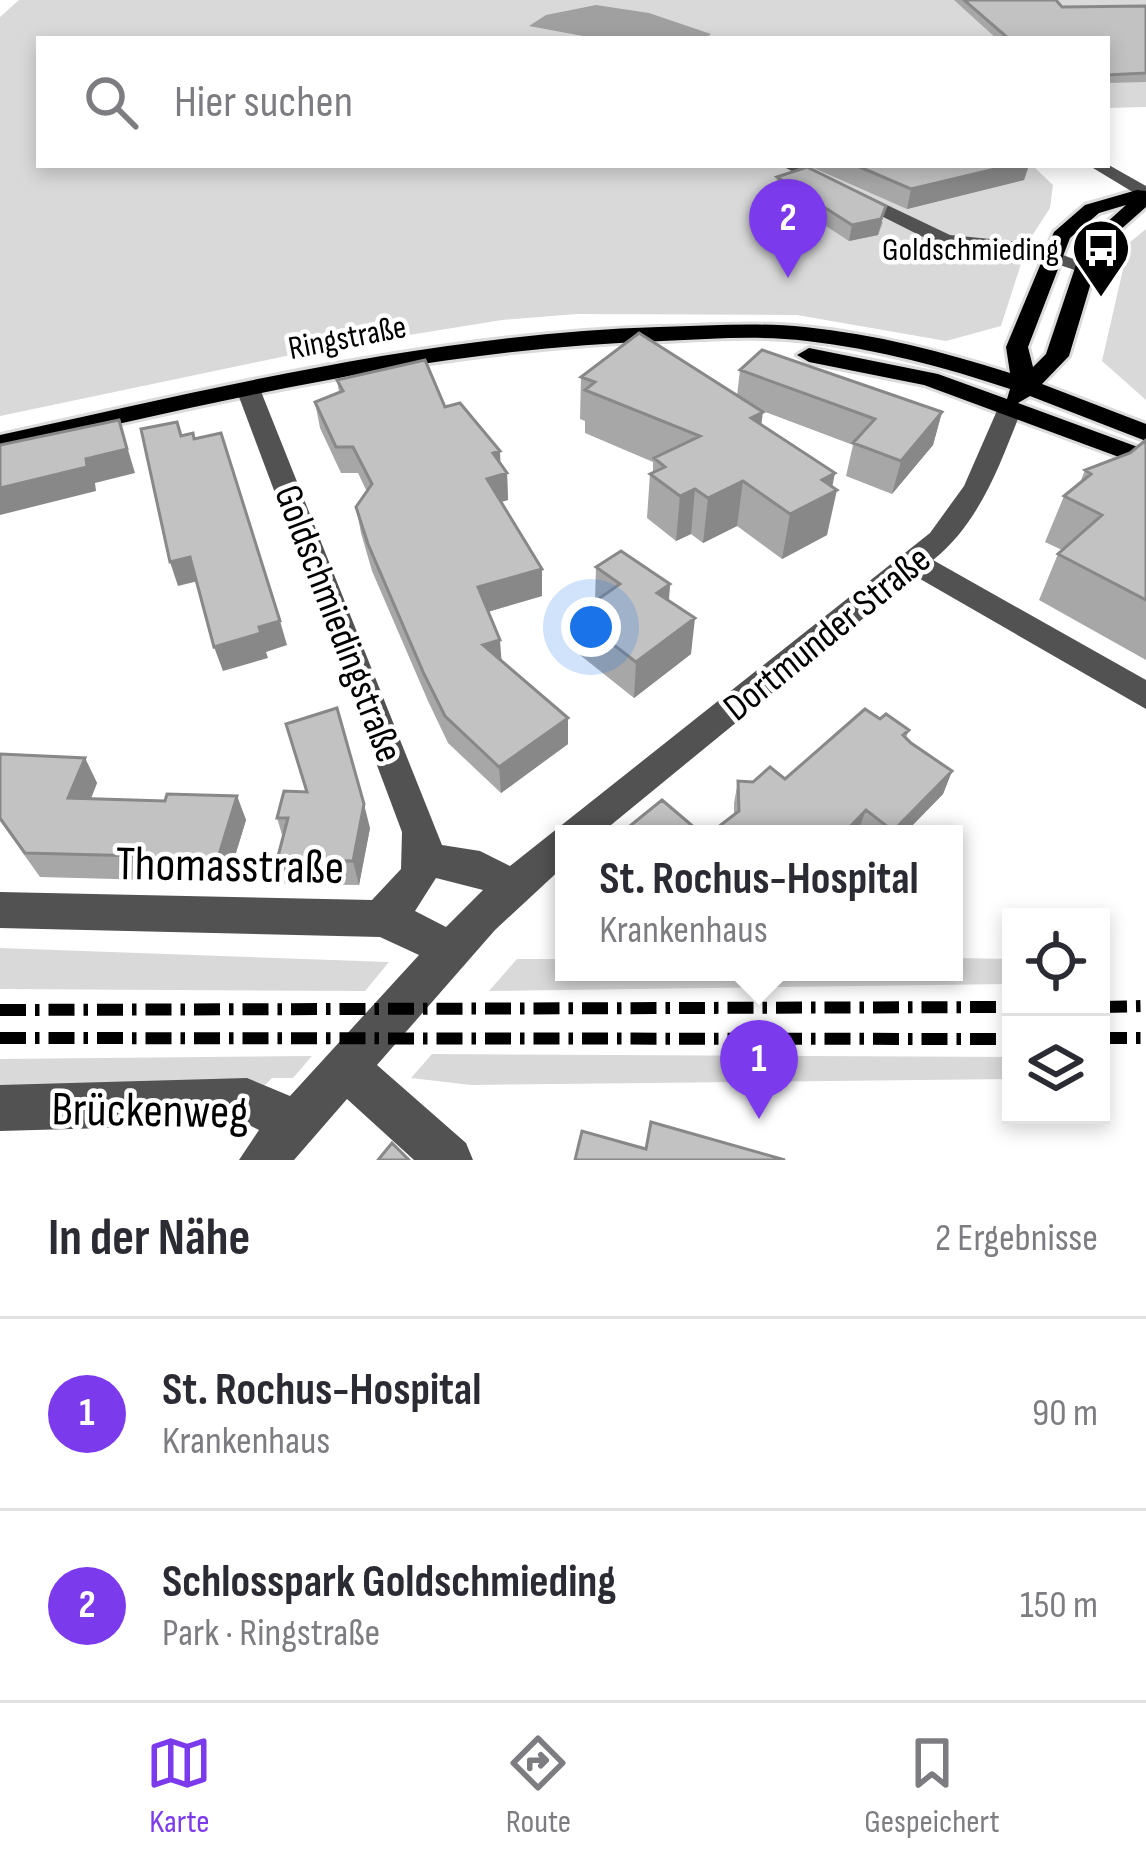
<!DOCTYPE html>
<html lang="de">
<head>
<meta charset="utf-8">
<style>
	body { margin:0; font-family:"Sofia Sans Condensed",sans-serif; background:#f2f2f3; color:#2b2b33 }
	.controls { position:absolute; right:36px; bottom:36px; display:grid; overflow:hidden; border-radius:0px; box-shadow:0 6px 18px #0003 }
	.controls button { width:108px; height:108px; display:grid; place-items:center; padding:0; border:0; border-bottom:3px solid #e1e1e2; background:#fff; color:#2b2b33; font:60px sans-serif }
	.you { position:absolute; left:591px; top:627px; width:42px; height:42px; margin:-30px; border:9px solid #fff; border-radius:50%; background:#1a73e8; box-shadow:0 0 0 18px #1a73e833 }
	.badge { display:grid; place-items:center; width:78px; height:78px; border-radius:50%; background:#7c3aed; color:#fff; font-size:39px; font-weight:700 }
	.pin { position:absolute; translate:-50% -99px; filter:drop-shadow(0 3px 6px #0008) }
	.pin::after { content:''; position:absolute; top:63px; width:42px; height:36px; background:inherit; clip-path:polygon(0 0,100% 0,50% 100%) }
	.popup { position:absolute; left:555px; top:825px; width:408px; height:156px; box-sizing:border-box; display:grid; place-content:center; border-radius:0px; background:#fff; filter:drop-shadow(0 3px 9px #0005); font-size:39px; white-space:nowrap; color:#7c7c81 }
	.popup b { font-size:45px; color:#2b2b33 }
	.popup::after { content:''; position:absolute; left:50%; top:100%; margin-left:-24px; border:24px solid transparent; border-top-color:#fff }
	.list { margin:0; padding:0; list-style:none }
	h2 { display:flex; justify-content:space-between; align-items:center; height:156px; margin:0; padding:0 48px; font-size:51px }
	h2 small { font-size:39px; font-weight:400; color:#7c7c81 }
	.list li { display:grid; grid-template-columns:78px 1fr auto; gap:36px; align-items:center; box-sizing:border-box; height:192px; padding:0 48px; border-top:3px solid #e1e1e2 }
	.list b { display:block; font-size:45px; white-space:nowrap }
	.list p { margin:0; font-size:39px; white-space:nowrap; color:#7c7c81 }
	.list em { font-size:39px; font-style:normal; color:#7c7c81 }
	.icon { flex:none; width:66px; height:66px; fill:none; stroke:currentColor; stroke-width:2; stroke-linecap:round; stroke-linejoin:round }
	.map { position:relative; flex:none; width:1146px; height:1160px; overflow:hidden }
	.search { position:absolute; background:#fff; box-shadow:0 6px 18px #0003; left:36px; right:36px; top:36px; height:132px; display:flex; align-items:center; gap:30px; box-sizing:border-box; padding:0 42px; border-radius:0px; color:#7c7c81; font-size:45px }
	.sheet { height:540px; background:#fff }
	nav { display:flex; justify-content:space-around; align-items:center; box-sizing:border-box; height:168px; border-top:3px solid #e1e1e2; background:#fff; font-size:33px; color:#7c7c81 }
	nav a { display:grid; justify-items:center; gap:6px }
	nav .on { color:#7c3aed }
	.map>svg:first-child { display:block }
</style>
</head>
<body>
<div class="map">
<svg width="1146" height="1160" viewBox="0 0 1146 1160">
	<rect width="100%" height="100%" fill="#fff"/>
	<path fill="#d9d9d9" d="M 19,0 L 1146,0 L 1146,107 L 1107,108 L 1107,39 L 39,39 L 39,165 L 1032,165 L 1053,185 L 1050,208 L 1028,242 L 1001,326 L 946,341 L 797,315 L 577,314 L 502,320 L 310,351 L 0,416 L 0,17 Z
		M 1146,229 L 1146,400 L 1102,361 L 1129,243 Z
		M 0,948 L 389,962 L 365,991 L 0,989 Z
		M 954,958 L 1011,959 L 1011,984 L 489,991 L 517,959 L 564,959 L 564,972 L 954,972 Z
		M 432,1054 L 1011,1057 L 1011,1079 L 471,1085 L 411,1078 Z
		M 312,1056 L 293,1078 L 272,1078 L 265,1085 L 0,1095 L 0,1059 Z"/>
	<path fill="#a0a0a0" d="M 596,5 L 649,13 L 711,34 L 704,39 L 599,39 L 529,26 L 546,15 Z"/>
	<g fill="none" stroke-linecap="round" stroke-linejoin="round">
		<g stroke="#dbdbdb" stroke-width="6">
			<path id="major" d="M 1137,190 L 1146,191 L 1146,207 L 1102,246 L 1069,356 L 1042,384 L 1146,424 L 1146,441 L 1030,396 L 1018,403 L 1146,450 L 1146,467 L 924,385 L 809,362 L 797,355 L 809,348 L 938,374 L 1007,399 L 1010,389 C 944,367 877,349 807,341 C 759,335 710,339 662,341 C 437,348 219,401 0,451 L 0,435 C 218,387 435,334 659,327 C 707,326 757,322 805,327 C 875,334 944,352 1010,373 L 1006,347 L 1054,232 L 1085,205 ZM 1126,205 L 1083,244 L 1046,354 L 1033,367 L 1028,347 L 1070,238 L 1099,213 Z"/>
		</g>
		<path fill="#525252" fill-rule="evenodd" d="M 1107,164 L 1146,186 L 1146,200 L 1088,165 Z
			M 780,165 L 803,165 L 950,235 L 1032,243 L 1094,267 L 1084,273 L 1029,255 L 939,245 Z
			M 248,382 L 260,389 L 442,845 L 480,851 L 510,866 L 930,533 L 964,486 L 999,406 L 1011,399 L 1023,406 C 1001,461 981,522 933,560 L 1146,680 L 1146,709 L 915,576 L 600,834 L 564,834 L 564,866 L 495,930 L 377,1065 L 466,1143 L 473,1160 L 414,1160 L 347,1099 L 294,1160 L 239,1160 L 259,1130 L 247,1124 L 0,1131 L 0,1085 L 247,1078 L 290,1096 L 419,955 L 380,937 L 0,928 L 0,892 L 372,900 L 401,869 L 402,832 L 236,389 ZM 436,878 L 483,890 L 446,927 L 415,911 Z"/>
		<use href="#major" fill="#000" fill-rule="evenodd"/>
		<path stroke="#000" stroke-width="12" stroke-dasharray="26 9 4.5 9" stroke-linecap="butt" d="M 1101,1007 L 1146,1006
			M 0,1010 L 1011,1007
			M 0,1038 L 1011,1039
			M 1101,1038 L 1146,1038"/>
	</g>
	<path fill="#a7a7a7" d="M 954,0 L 1056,0 L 1062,7 L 1146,6 L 1146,82 L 1107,83 L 1107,39 L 997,39 Z
		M 807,165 L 1029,165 L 1024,180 L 907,209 Z
		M 777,177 L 883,222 L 878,235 L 849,241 L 775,193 Z
		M 740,370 L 942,412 L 933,445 L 892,494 L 846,476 L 853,445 L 760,410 L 761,425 L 832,487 L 827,535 L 782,559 L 737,526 L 703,543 L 691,534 L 676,541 L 647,518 L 650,474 L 653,472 L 653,462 L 585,433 L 585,421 L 580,419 L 581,377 L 737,396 Z
		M 337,380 L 445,407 L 501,464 L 507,473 L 508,500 L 501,502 L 542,569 L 542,596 L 488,612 L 502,661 L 568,744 L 501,793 L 448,743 L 428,701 L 372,571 L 361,533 L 356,507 L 367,492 L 358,473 L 341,473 L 320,428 L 315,402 L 339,392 Z
		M 1146,440 L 1146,660 L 1039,600 L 1058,554 L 1062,550 L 1045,542 L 1064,496 L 1080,483 L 1085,470 L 1130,453 Z
		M 596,567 L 670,584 L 669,601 L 691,654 L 634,698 L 575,651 L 575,615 L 595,601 Z
		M 880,719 L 909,730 L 906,738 L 911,743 L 952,771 L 943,794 L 904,834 L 861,834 L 859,832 L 857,834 L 709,834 L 734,815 L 734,803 L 738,781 L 753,782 L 785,779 Z
		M 0,754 L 85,758 L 97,783 L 91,799 L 165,801 L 237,796 L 246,820 L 227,882 L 40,877 L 0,821 Z
		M 284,791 L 370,828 L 359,885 L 285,884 L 277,860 L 283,838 L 277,818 Z"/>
	<path fill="#888" d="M 1012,165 L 1029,165 L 1024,180 L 907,209 L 911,189 Z
		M 886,206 L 878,235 L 849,241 L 852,225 Z
		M 763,412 L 757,456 L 751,418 Z
		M 942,412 L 933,445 L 892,494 L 901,461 Z
		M 119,420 L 135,473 L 95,483 L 96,491 L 0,515 L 0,488 L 86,459 Z
		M 500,451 L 501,475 L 507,473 L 508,500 L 489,505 L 487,479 L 493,453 Z
		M 835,473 L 831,493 L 837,490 L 827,535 L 782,559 L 790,514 L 822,480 Z
		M 743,481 L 737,526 L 703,543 L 708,498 Z
		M 695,489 L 691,534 L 676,541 L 680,496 Z
		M 190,557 L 198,581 L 178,586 L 170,562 Z
		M 542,569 L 542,596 L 480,614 L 478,587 Z
		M 670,584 L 667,620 L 657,593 Z
		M 695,618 L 691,654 L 634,698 L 636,662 Z
		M 280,621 L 287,645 L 266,652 L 268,658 L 223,671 L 214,647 L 259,627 Z
		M 500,640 L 502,667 L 483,645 Z
		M 568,718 L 568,744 L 501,793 L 499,767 Z
		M 85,758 L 97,783 L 81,822 L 68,798 Z
		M 952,771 L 943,794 L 904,834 L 892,834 L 893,831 Z
		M 237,796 L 246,820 L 227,882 L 218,858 Z
		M 364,804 L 370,828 L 359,885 L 353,861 Z
		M 866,810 L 857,834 L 843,834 Z"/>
	<path fill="#c2c2c2" stroke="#888" stroke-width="3" d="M 964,0 L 1056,0 L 1062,7 L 1146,6 L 1146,73 L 1107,75 L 1107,39 L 1009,39 Z
		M 855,165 L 1012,165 L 911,189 Z
		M 807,167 L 886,206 L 881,219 L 852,225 L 777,177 Z
		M 639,333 L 763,412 L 751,418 L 835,473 L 822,480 L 837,490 L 790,514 L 743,481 L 708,498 L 695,489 L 680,496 L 650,474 L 665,467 L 654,458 L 700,436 L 585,390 L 595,382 L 581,377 Z
		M 762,350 L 942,412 L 901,461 L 853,443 L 875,419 L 740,370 Z
		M 425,360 L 445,407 L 460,403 L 500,451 L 493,453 L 507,473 L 487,479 L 542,569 L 478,587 L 500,640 L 483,645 L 568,718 L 499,767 L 445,716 L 424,674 L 368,544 L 356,507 L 372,484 L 353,447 L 336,447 L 315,402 L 343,391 L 337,380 Z
		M 119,420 L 127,449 L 86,459 L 87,467 L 0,488 L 0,445 Z
		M 177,422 L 181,436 L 193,433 L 194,439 L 221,433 L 280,621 L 259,627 L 261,633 L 214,647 L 190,557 L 170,562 L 141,429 Z
		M 1146,440 L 1146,600 L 1058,554 L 1102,515 L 1064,496 L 1091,474 L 1085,470 L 1130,453 Z
		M 621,551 L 670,584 L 657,593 L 695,618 L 636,662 L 575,615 L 620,584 L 596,567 Z
		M 337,708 L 364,804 L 353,861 L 277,860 L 288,818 L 277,818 L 284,791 L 307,792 L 286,724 Z
		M 865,709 L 880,719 L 886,714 L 909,730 L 903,735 L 911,743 L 952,771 L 893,831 L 866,810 L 843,834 L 709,834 L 739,811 L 738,781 L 753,782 L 770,767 L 785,779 Z
		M 0,754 L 85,758 L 68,798 L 165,801 L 167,794 L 237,796 L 218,858 L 25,853 L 0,818 Z
		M 662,800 L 702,834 L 620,834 Z
		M 651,1122 L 785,1160 L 575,1160 L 582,1131 L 646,1149 Z
		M 392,1143 L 409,1160 L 378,1160 Z"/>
	<defs>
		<g id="bus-pin" transform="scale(3)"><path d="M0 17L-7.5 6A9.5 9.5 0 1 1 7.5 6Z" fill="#000" stroke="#fff"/><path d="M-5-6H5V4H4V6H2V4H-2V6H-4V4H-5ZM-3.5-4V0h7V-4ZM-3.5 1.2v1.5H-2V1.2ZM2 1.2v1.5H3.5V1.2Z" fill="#fff"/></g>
	</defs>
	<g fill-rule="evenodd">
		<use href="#bus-pin" x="1101" y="248"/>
	</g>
	<g text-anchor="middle" stroke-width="9" stroke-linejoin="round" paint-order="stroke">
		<g font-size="33" fill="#000" stroke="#fff" text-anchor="end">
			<text x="1059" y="260">Goldschmieding</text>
		</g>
		<g font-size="33" fill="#000" stroke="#fff">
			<text transform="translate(347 336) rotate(-11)" y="12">Ringstraße</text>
		</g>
		<g font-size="39" fill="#000" stroke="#fff">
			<text transform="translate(340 623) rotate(69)" y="14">Goldschmiedingstraße</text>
			<text transform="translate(826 632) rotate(-39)" y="14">Dortmunder Straße</text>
		</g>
		<g font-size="48" fill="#000" stroke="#fff">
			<text transform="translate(230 864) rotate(1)" y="17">Thomasstraße</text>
			<text transform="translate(150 1109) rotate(1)" y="17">Brückenweg</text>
		</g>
	</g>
</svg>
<div class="controls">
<button><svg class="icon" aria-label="locate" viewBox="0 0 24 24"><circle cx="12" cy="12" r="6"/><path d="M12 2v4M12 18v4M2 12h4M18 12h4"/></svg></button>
<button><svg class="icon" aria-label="layers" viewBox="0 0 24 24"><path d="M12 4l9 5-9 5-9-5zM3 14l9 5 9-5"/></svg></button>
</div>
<div class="you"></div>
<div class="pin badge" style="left:759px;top:1119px">1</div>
<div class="popup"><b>St. Rochus-Hospital</b>Krankenhaus</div>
<div class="pin badge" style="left:788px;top:278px">2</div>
<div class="search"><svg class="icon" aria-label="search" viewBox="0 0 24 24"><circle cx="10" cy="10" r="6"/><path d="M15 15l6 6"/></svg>Hier suchen</div>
</div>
<section class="sheet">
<h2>In der Nähe<small>2 Ergebnisse</small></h2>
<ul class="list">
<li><span class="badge">1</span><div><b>St. Rochus-Hospital</b><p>Krankenhaus</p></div><em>90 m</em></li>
<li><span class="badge">2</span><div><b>Schlosspark Goldschmieding</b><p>Park · Ringstraße</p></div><em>150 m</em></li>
</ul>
</section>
<nav>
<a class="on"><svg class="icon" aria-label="map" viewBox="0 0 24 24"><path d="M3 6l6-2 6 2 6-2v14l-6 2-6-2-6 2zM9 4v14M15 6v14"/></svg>Karte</a>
<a><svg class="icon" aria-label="directions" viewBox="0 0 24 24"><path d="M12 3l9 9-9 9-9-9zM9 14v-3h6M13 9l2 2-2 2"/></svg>Route</a>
<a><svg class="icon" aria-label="saved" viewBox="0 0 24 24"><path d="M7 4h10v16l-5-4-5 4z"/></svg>Gespeichert</a>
</nav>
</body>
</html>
